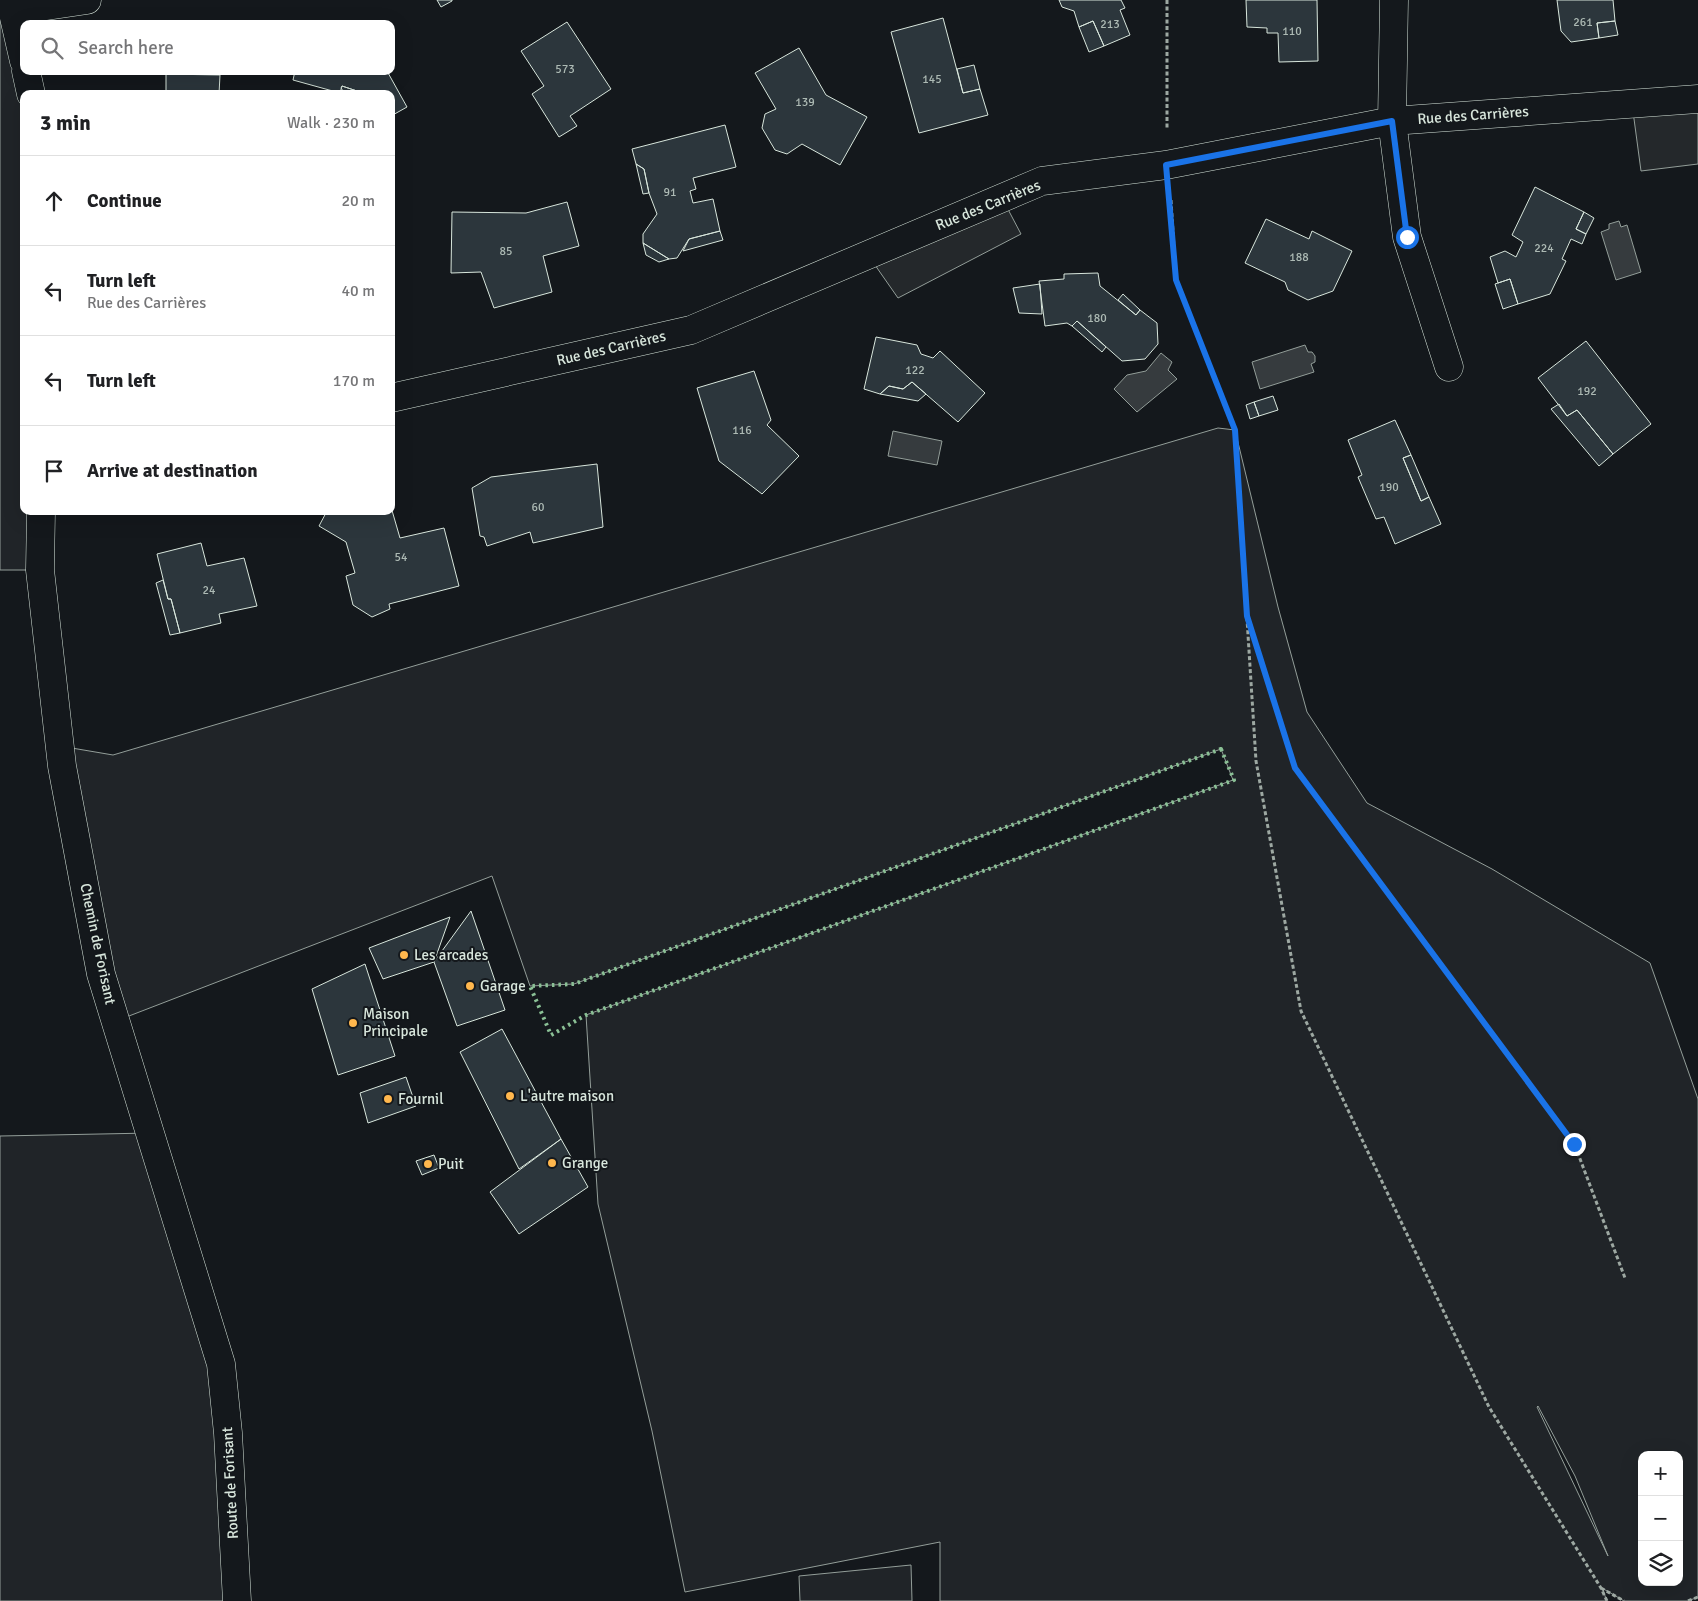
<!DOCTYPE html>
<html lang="en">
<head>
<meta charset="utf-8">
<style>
	body { margin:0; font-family:Signika,sans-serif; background:#f6f6f6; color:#202124 }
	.controls { position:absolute; right:15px; bottom:15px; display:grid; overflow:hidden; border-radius:10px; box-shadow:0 5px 20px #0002 }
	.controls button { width:45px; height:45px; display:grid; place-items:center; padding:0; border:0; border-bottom:1px solid #e0e0e0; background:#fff; color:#202124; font:25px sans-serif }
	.stop { position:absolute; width:15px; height:15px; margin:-11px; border:4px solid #1a73e8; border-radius:50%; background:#fff }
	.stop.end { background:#1a73e8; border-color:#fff; box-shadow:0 1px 5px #0008 }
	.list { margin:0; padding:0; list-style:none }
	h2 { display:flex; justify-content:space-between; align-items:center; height:65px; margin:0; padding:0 20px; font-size:21px }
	h2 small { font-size:16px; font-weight:400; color:#757577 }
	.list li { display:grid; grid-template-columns:32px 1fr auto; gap:15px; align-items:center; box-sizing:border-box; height:90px; padding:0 20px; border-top:1px solid #e0e0e0 }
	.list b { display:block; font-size:19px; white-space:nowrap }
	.list p { margin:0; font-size:16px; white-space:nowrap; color:#757577 }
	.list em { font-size:16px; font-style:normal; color:#757577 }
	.icon { flex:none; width:28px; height:28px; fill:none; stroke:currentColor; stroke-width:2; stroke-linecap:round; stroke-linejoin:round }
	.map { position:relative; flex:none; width:1698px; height:1601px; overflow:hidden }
	.search { position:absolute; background:#fff; box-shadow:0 5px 20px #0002; left:20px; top:20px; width:375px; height:55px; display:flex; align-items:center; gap:12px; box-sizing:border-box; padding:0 18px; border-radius:10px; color:#757577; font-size:19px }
	.panel { position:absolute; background:#fff; box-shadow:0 5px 20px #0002; left:20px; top:90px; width:375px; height:425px; border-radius:10px }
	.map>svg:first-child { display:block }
</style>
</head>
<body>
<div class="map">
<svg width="1698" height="1601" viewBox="0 0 1698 1601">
	<rect width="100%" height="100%" fill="#14181c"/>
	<path fill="#202428" stroke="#939e99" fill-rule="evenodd" d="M 0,0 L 24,94 L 24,511 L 41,511 L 40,570 L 0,570 Z
		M 1218,428 L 1235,430 L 1278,607 L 1307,712 L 1367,803 L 1492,869 L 1650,963 L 1698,1099 L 1698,1597 L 1688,1601 L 1624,1601 L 1602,1588 L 1607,1601 L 940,1601 L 940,1542 L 685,1592 L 652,1431 L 598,1204 L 586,1015 L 1233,780 L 1221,749 L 574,984 L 530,986 L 492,876 L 116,1021 L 60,746 L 113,755 ZM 1538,1406 L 1575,1476 L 1608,1556 L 1537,1407 ZM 1642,1455 L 1679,1455 L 1679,1582 L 1642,1582 Z
		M 150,1133 L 221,1364 L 237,1601 L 0,1601 L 0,1136 Z
		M 911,1565 L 912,1601 L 800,1601 L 799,1576 Z"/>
	<path fill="#24282b" stroke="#939e99" d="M 1698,99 L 1698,164 L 1641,171 L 1632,104 Z
		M 1002,198 L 1021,234 L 898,298 L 868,255 Z"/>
	<path fill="#363b3e" stroke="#939e99" d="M 1619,221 L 1621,227 L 1627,225 L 1641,272 L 1616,280 L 1601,232 L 1609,229 L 1609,224 Z
		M 1305,345 L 1308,352 L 1312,352 L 1315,356 L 1315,362 L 1311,364 L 1314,372 L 1260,389 L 1252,362 Z
		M 1161,353 L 1172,362 L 1168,370 L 1177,379 L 1137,412 L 1114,389 L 1127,375 L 1146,371 Z
		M 893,431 L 942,441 L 937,465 L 888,456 Z"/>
	<path fill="#2c363c" stroke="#d8e6dc" d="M 437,0 L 452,0 L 452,1 L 441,7 Z
		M 1059,0 L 1121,0 L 1125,8 L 1120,10 L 1130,35 L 1104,46 L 1093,21 L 1079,27 L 1074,11 L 1062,7 Z
		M 1246,0 L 1317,0 L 1318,61 L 1279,62 L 1278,33 L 1267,33 L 1267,28 L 1247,27 Z
		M 1557,0 L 1613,0 L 1615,21 L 1597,23 L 1599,38 L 1571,42 L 1561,31 Z
		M 943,18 L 963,93 L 980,89 L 988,115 L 919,133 L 891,32 Z
		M 1093,21 L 1104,46 L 1089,52 L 1079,27 Z
		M 1615,21 L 1618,35 L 1599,38 L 1597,23 Z
		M 567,22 L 611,89 L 570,116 L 577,126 L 559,137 L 532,94 L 544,86 L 521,51 Z
		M 799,48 L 826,95 L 867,117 L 840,165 L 802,144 L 787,154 L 775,150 L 762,128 L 765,114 L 776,109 L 755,73 Z
		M 974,65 L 980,89 L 963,93 L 957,69 Z
		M 295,71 L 387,71 L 407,107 L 391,116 L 391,94 L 356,94 L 357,91 L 342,86 L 340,93 L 293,80 Z
		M 166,74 L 220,75 L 219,94 L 166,94 Z
		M 342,86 L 357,91 L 356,94 L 345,94 L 341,88 Z
		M 725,125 L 736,167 L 693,178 L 696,189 L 690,191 L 693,203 L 713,199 L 720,231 L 689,239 L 677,258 L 669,259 L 643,243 L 643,234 L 657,214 L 649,193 L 644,169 L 636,164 L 632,149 Z
		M 636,164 L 644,169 L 649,193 L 643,194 Z
		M 1535,187 L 1584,212 L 1576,229 L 1586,234 L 1582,244 L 1571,239 L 1562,259 L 1566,261 L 1550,294 L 1518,304 L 1510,279 L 1498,283 L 1490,257 L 1505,251 L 1516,257 L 1523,242 L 1512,235 Z
		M 567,202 L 579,246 L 543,256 L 552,292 L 494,308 L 481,272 L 451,273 L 452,212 L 526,213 Z
		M 1584,212 L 1594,218 L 1586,234 L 1576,229 Z
		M 1266,219 L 1309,239 L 1312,231 L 1352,251 L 1333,291 L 1308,300 L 1288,290 L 1285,282 L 1245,263 Z
		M 720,231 L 723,240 L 683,251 L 689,239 Z
		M 643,243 L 669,259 L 659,262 L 646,255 Z
		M 1098,273 L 1100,286 L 1136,315 L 1140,310 L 1157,323 L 1158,344 L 1145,359 L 1122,361 L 1077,321 L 1072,326 L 1067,323 L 1045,326 L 1039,281 L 1064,279 L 1064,274 Z
		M 1510,279 L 1518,304 L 1503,309 L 1495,284 Z
		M 1040,284 L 1042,314 L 1019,313 L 1013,288 Z
		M 1123,294 L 1140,310 L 1136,315 L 1118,300 Z
		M 1077,321 L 1106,347 L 1102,352 L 1072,326 Z
		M 876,337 L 917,345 L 921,354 L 933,358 L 940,351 L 985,393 L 958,422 L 912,382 L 903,389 L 889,386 L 880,394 L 864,389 Z
		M 1586,341 L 1651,424 L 1613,454 L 1577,410 L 1567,416 L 1538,378 Z
		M 754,371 L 771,420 L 767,425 L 799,456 L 762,494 L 719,461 L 697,388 Z
		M 912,382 L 926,394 L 918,401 L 880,394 L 889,386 L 903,389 Z
		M 1273,396 L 1278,410 L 1259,416 L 1254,402 Z
		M 1254,402 L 1259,416 L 1250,419 L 1246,405 Z
		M 1559,404 L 1567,416 L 1577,410 L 1613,454 L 1599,466 L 1551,409 Z
		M 1395,420 L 1411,455 L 1403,458 L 1421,501 L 1429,497 L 1441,524 L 1395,544 L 1384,517 L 1376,519 L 1358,477 L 1362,475 L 1348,440 Z
		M 1411,455 L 1429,497 L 1421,501 L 1403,458 Z
		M 597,464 L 603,527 L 533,543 L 530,532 L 487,546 L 484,537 L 480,536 L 472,488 L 491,477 Z
		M 391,507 L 400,538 L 444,528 L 459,586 L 389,604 L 390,609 L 372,617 L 353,605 L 346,576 L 355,573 L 346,542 L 319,526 L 327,511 L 391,511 Z
		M 201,543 L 207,566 L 244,558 L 257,606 L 219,614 L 221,623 L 180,633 L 171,599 L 168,599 L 157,554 Z
		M 163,580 L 168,599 L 171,599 L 180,633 L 170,635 L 156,583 Z
		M 471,911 L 505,1010 L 457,1026 L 434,962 Z
		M 450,917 L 434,962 L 383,979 L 369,948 Z
		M 365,964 L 395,1056 L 338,1075 L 312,989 Z
		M 502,1029 L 561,1139 L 519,1169 L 460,1052 Z
		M 406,1077 L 416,1106 L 368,1123 L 360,1093 Z
		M 561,1139 L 588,1187 L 519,1234 L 490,1192 Z
		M 434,1155 L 439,1168 L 422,1175 L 416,1161 Z"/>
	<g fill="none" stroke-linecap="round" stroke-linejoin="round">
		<g stroke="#d8e6dc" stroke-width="29">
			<path id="minor" d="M 10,0 L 24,61
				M 1394,0 L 1392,121 L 1407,237 L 1449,367
				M 13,11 L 87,0
				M 26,71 L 31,94
				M 391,398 L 691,330 L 1042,181 L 1166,165 L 1392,121 L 1698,99
				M 41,511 L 40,570 L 62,766 L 101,974 L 221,1364 L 228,1433 L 237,1601"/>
		</g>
		<path stroke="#9da8a2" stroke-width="3" stroke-dasharray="4 2.5" stroke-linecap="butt" d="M 1167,0 L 1167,129
			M 1171,200 L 1176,280 L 1235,430 L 1256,761 L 1301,1011 L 1489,1407 L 1601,1588 L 1607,1601
			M 1248,622 L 1295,767 L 1574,1143 L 1625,1278
			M 1601,1588 L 1624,1601
			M 1688,1601 L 1698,1597"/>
		<use href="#minor" stroke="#14181c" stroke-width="28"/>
		<path stroke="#8ac095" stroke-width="4" stroke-dasharray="2.5 4" stroke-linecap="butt" d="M 1221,749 L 1234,780 L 586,1015 L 551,1035 L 530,986 L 574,984 Z"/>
	</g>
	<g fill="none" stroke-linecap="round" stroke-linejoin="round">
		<path stroke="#1a73e8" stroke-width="6" d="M 1407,237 L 1392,121 L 1166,165 L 1176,280 L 1235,430 L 1247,616 L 1295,768 L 1574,1144"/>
	</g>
	<g fill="#ffb74d" stroke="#14181c" stroke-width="2">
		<circle cx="404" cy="955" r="5"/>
		<circle cx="470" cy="986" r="5"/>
		<circle cx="353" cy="1023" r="5"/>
		<circle cx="510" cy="1096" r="5"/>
		<circle cx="388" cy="1099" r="5"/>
		<circle cx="552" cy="1163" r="5"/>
		<circle cx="428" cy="1164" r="5"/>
	</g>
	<g text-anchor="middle" stroke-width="4" stroke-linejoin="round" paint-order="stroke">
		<g font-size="12" fill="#adbab4">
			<text x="1583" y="26">261</text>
			<text x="1110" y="28">213</text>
			<text x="1292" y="35">110</text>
			<text x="565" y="73">573</text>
			<text x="932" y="83">145</text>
			<text x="805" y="106">139</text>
			<text x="670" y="196">91</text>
			<text x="1544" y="252">224</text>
			<text x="506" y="255">85</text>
			<text x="1299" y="261">188</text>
			<text x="1097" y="322">180</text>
			<text x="915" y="374">122</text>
			<text x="1587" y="395">192</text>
			<text x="742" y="434">116</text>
			<text x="1389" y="491">190</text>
			<text x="538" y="511">60</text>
			<text x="401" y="561">54</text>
			<text x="209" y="594">24</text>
		</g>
		<g font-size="15" fill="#d8e6dc" stroke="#14181c">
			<text transform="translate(1473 115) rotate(-4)" y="5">Rue des Carrières</text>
			<text transform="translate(988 205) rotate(-22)" y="5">Rue des Carrières</text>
			<text transform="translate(611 348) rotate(-13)" y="5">Rue des Carrières</text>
			<text transform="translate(98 944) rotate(78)" y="5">Chemin de Forisant</text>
			<text transform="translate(230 1483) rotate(-93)" y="5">Route de Forisant</text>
		</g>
		<g font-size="15" fill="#d8e6dc" stroke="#14181c" text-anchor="start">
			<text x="414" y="960">Les arcades</text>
			<text x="480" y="991">Garage</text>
			<text x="363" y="1019">Maison<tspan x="363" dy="17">Principale</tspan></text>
			<text x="520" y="1101">L'autre maison</text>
			<text x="398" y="1104">Fournil</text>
			<text x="562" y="1168">Grange</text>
			<text x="438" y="1169">Puit</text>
		</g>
	</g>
</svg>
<div class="controls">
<button>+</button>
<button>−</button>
<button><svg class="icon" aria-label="layers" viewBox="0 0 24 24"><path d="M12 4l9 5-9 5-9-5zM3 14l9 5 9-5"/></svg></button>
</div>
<div class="stop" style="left:1407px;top:237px"></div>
<div class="stop end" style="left:1574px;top:1144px"></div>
<div class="search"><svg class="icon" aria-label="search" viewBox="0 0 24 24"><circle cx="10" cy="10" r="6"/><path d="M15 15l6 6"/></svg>Search here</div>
<section class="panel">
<h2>3 min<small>Walk · 230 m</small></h2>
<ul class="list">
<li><svg class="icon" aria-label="ahead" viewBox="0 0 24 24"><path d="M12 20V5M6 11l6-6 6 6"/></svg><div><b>Continue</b></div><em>20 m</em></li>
<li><svg class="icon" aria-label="left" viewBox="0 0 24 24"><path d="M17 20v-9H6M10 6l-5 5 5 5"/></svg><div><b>Turn left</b><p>Rue des Carrières</p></div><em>40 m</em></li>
<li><svg class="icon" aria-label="left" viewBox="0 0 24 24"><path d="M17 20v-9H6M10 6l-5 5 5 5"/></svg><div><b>Turn left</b></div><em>170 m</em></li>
<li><svg class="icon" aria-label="arrive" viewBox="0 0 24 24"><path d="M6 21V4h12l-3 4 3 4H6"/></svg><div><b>Arrive at destination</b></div></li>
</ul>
</section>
</div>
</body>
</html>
